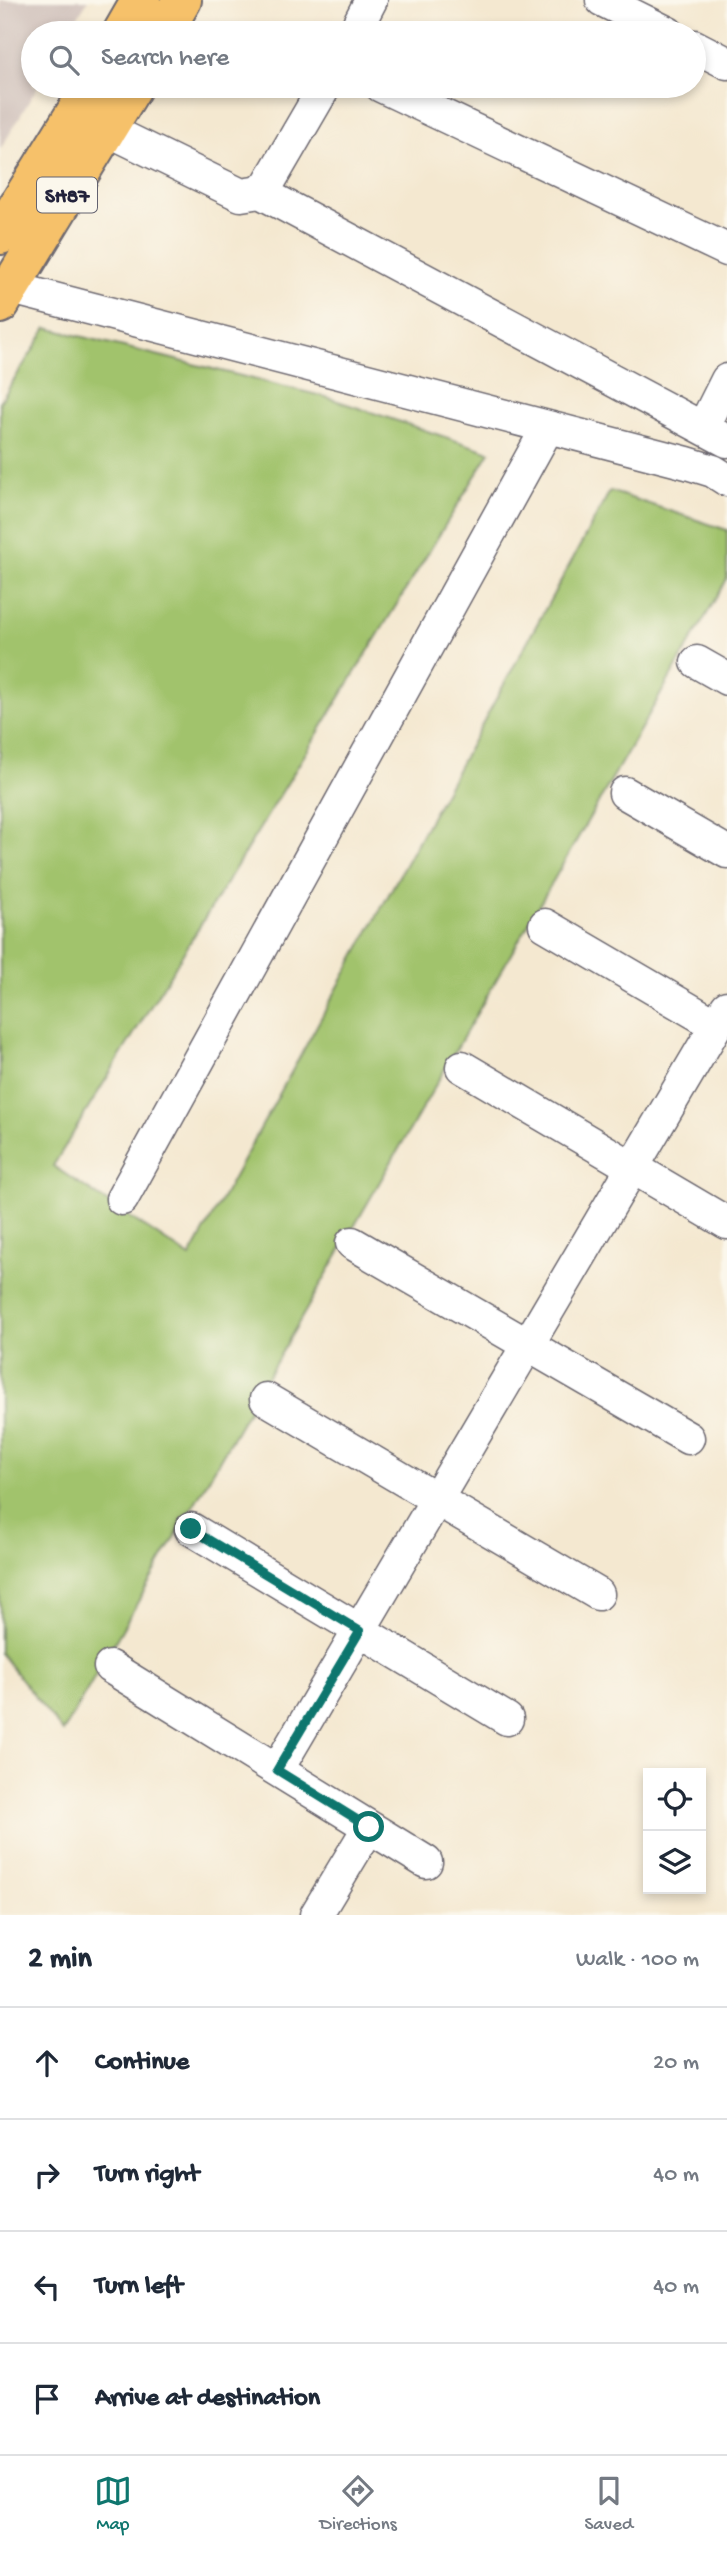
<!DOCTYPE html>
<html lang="en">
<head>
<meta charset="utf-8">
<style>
	body { margin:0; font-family:"Gochi Hand",sans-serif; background:#f6f6f7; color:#1f2937 }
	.controls { position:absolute; right:21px; bottom:21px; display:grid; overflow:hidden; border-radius:0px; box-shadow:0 4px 10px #0003 }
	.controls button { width:63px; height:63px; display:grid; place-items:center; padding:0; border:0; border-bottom:2px solid #e0e1e3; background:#fff; color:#1f2937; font:35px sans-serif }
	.stop { position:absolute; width:21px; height:21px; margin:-16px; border:5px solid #0f766e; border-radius:50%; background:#fff }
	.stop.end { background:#0f766e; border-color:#fff; box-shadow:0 2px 7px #0008 }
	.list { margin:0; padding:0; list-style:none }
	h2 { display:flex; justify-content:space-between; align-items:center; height:91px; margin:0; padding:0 28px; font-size:30px }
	h2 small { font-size:23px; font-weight:400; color:#747a83 }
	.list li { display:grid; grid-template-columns:46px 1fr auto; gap:21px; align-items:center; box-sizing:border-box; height:112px; padding:0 28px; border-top:2px solid #e0e1e3 }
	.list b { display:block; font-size:26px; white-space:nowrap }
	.list em { font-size:23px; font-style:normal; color:#747a83 }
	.icon { flex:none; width:38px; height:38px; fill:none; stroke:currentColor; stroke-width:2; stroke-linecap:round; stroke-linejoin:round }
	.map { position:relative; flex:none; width:727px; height:1915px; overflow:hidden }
	.search { position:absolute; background:#fff; box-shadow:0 4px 10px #0003; left:21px; right:21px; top:21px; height:77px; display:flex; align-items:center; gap:18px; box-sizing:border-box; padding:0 24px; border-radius:38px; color:#747a83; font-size:26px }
	.sheet { height:539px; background:#fff }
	nav { display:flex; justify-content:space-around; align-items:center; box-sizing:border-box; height:98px; border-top:2px solid #e0e1e3; background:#fff; font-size:19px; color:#747a83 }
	nav a { display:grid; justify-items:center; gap:4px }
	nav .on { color:#0f766e }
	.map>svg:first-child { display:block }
</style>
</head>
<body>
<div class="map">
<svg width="727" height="1915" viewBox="0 0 727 1915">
	<rect width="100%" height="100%" fill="#fbf7ec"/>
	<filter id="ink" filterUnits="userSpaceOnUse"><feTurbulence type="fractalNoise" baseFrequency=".0143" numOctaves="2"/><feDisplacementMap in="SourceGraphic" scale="14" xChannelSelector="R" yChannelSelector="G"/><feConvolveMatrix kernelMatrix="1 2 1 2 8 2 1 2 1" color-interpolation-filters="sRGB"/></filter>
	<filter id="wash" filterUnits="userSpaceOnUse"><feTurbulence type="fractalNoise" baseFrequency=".00686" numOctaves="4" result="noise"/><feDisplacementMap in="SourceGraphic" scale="28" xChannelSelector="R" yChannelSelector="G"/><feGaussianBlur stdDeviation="1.57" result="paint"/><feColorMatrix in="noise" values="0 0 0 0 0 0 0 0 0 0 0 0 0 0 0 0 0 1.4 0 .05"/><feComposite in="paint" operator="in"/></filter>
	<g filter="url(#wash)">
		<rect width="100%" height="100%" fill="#f4e8d0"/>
		<path fill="#cfc0ba" d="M 0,0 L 88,0 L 68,33 L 33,33 L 33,86 L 38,86 L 0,150 Z"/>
		<path fill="#a1c36c" stroke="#627254" stroke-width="2" d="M 47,328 L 326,397 L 490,452 L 53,1166 L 190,1257 L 610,491 L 727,530 L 727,579 L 63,1732 L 0,1653 L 0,402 Z"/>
	</g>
	<g filter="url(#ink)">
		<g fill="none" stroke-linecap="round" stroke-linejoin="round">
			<g stroke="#6c676f" stroke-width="35">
				<path id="minor" d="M 602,0 L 668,33
					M 354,33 L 371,0
					M 694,46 L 727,63
					M 381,86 L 727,250
					M 108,130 L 241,195 L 260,192 L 268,184 L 325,86
					M 260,192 L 727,441
					M 0,285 L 687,463 L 713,471 L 727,480
					M 703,428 L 727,380
					M 697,662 L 727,679
					M 625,793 L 727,852
					M 545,925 L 716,1025
					M 462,1067 L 727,1223
					M 122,1199 L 548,427
					M 352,1243 L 688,1438
					M 266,1399 L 598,1594
					M 191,1529 L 507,1719
					M 110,1667 L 426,1862
					M 277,1770 L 727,1007
					M 316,1915 L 369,1827"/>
			</g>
			<g stroke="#6c676f" stroke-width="42">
				<path id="major" d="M 122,33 L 141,0
					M 163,33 L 182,0
					M 0,235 L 92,86
					M 0,304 L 133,86"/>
			</g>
			<use href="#minor" stroke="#fff" stroke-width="32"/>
			<use href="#major" stroke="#f6c16b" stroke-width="38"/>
		</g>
	</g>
	<g fill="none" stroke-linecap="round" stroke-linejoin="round" filter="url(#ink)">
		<path stroke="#0f766e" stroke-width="9" d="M 191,1529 L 360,1631 L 277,1770 L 369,1827"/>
	</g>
	<g text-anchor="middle" stroke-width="5" stroke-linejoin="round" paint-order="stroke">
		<rect fill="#fbf7ec" stroke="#636270" stroke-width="2" x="37" y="177.5" width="60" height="35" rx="5"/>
		<g font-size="21" font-weight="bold" fill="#22223b">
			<text x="67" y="202">SH87</text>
		</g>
	</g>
</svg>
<div class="controls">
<button><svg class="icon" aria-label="locate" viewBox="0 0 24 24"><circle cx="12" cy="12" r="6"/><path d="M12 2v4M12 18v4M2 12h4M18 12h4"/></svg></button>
<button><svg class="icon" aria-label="layers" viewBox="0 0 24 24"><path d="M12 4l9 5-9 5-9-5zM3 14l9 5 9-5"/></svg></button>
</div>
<div class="stop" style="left:369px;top:1827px"></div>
<div class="stop end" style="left:191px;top:1529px"></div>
<div class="search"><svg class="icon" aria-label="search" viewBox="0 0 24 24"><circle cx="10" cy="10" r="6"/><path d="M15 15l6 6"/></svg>Search here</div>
</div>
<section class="sheet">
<h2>2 min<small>Walk · 100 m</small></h2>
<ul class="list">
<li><svg class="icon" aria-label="ahead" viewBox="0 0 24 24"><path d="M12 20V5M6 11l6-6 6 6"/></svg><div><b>Continue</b></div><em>20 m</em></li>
<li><svg class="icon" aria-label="right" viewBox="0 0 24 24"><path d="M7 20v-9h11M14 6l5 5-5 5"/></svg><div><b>Turn right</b></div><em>40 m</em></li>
<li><svg class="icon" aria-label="left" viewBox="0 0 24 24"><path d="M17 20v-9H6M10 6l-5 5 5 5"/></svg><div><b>Turn left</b></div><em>40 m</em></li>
<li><svg class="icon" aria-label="arrive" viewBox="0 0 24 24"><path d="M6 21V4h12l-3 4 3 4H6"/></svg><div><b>Arrive at destination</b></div></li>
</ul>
</section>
<nav>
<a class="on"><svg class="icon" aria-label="map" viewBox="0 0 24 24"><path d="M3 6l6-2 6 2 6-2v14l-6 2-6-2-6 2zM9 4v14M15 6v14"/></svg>Map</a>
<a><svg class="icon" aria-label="directions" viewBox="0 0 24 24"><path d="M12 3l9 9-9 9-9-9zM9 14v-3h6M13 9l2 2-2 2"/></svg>Directions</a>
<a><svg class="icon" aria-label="saved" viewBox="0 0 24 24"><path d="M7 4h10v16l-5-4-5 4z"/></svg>Saved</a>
</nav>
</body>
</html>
